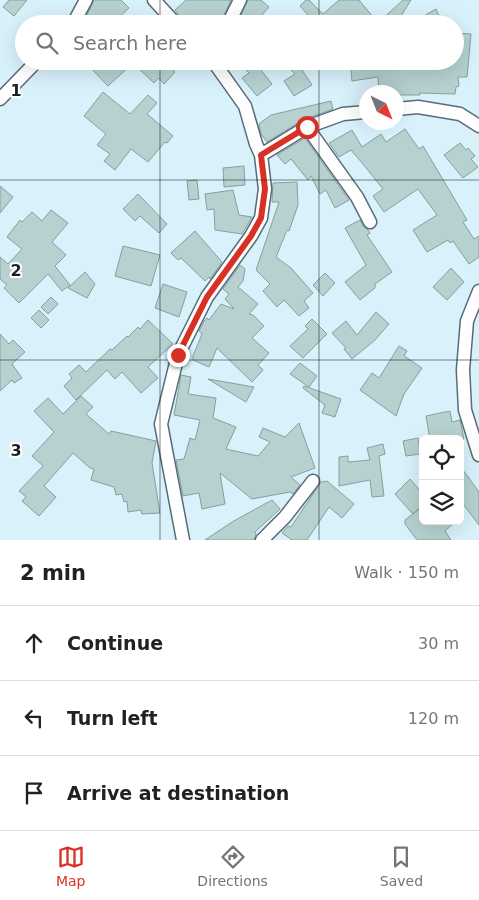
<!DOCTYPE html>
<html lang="en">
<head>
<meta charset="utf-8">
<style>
	body { margin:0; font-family:"DejaVu Sans",sans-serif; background:#f6f6f6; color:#202124 }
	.controls { position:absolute; right:15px; bottom:15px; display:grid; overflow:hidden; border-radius:8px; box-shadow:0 5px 20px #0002 }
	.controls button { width:45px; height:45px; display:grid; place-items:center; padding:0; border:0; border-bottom:1px solid #e0e0e0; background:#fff; color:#202124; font:25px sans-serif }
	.compass { position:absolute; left:359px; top:85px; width:45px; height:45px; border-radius:50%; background:#fff; box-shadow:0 5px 20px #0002; rotate:137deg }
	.stop { position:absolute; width:15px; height:15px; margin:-11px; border:4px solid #d93025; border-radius:50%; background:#fff }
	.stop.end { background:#d93025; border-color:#fff; box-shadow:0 1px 5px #0008 }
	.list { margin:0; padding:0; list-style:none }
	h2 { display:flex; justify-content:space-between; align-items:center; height:65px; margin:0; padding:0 20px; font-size:21px }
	h2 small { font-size:16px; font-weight:400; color:#757577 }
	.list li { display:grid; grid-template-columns:32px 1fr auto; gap:15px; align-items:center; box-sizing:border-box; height:75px; padding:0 20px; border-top:1px solid #e0e0e0 }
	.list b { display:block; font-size:19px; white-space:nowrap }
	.list em { font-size:16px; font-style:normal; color:#757577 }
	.icon { flex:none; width:28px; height:28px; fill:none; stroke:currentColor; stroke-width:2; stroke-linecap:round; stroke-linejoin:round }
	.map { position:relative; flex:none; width:479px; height:540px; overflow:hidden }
	.search { position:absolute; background:#fff; box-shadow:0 5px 20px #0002; left:15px; right:15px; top:15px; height:55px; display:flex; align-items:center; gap:12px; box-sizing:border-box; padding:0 18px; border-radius:28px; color:#757577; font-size:19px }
	.sheet { height:290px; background:#fff }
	nav { display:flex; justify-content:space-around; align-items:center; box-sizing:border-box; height:70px; border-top:1px solid #e0e0e0; background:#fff; font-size:14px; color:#757577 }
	nav a { display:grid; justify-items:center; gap:2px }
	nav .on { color:#d93025 }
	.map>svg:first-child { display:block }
</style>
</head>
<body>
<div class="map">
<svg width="479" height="540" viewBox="0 0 479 540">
	<rect width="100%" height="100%" fill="#d9f1fb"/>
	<path fill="#b6d1d0" stroke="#859f9e" d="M 9,0 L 27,0 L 14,16 L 3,7 Z
		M 94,0 L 121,0 L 129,8 L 115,21 L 110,16 L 101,24 L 95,24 L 87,15 Z
		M 186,0 L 231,0 L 220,24 L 184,24 L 182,19 L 175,10 Z
		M 248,0 L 261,0 L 269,7 L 262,15 L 269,24 L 237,24 Z
		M 306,0 L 309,0 L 323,14 L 339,0 L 359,0 L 378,23 L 403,0 L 411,0 L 396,24 L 312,24 L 314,22 L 300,6 Z
		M 436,9 L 441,20 L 431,24 L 410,24 Z
		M 455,33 L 471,34 L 467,77 L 458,77 L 459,86 L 456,87 L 455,94 L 420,93 L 420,95 L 396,95 L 396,92 L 379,92 L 378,77 L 352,81 L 350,61 L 455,61 Z
		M 84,61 L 178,61 L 171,68 L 175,72 L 164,84 L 159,78 L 154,83 L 133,63 L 108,86 Z
		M 238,61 L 254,61 L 272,84 L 257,96 L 242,78 L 249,73 Z
		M 282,61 L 305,61 L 300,67 L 312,85 L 294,96 L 284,81 L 295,74 Z
		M 103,92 L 130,114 L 148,95 L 157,103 L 147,114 L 173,136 L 167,143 L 165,142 L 148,162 L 131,149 L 115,170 L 104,161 L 110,154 L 97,145 L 106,134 L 84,116 Z
		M 331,101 L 333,109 L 303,120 L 267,142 L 261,134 L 259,124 L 271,115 Z
		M 405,129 L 419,149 L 423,146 L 467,220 L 463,222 L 474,239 L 479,236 L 479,257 L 469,264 L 453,241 L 450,243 L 448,240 L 427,252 L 413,230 L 437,215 L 418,189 L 384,212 L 373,196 L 383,189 L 363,164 L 351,150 L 339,157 L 329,143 L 352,130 L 362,147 L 381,134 L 386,142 Z
		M 305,138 L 349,200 L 335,208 L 326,190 L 320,194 L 311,176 L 308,180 L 291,159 L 285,164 L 277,155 Z
		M 460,143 L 466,150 L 468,148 L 475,156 L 471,159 L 478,167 L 463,178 L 444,155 Z
		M 244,166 L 245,185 L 224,187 L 223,168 Z
		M 197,180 L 199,199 L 189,200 L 187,181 Z
		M 297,182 L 298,205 L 289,231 L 287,230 L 276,257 L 291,268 L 313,293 L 304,301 L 309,308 L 299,316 L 284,300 L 277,307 L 263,291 L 270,284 L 256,270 L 279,202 L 272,202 L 273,183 Z
		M 0,186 L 13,197 L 0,213 Z
		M 233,190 L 239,215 L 252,217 L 242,234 L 215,230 L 214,209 L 207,210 L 205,194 Z
		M 138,194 L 167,224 L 159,233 L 140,216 L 135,221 L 123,209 Z
		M 51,210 L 68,223 L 52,242 L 66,255 L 55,266 L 70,285 L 62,291 L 48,274 L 19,303 L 4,288 L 7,285 L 0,279 L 0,257 L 8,264 L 22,249 L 7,237 L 20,220 L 22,222 L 32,212 L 42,221 Z
		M 360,220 L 363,226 L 368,230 L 370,233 L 367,235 L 392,272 L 375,284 L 375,288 L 360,300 L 345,282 L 366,265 L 345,228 Z
		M 195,231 L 222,262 L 210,279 L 209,277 L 205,281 L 181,258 L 178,260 L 171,253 Z
		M 123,246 L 160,255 L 151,286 L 115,276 Z
		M 240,265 L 245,269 L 243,281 L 238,287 L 258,304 L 249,314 L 253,315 L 264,326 L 252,338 L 269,353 L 258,365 L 263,370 L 252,382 L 217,348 L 209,367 L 193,360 L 193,356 L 202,334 L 199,331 L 204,321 L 207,318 L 209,320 L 221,304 L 234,309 L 225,299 L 229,294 L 223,289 Z
		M 451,268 L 464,282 L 447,300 L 433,287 Z
		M 85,272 L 95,284 L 87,298 L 68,288 Z
		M 325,273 L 335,283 L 323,296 L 313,285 Z
		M 163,284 L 187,292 L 179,317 L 155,308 Z
		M 51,297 L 58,304 L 48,314 L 41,307 Z
		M 39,310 L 49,320 L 41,328 L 31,318 Z
		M 376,312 L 389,324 L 375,340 L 352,359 L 344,349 L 346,348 L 332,333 L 346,321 L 357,335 Z
		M 312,319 L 327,334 L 303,358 L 290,346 L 308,329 L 305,326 Z
		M 148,320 L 173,344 L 148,367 L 158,378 L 141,393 L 122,372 L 115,379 L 107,370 L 76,400 L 64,386 L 72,378 L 69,374 L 79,365 L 86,372 L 110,349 L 112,350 L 127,336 L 128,337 L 138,327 L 140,329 Z
		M 0,334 L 9,344 L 13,340 L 25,352 L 12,364 L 22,378 L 14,383 L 12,380 L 0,391 Z
		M 399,346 L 407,351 L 404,356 L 422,368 L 404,394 L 396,416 L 360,390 L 372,373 L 379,378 Z
		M 300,363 L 317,376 L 309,387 L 290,374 Z
		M 181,375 L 191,377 L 188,394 L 216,398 L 213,418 L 236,427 L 226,449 L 258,456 L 270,442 L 259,437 L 263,428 L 285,437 L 299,423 L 315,468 L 291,477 L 300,485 L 293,494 L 290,492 L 252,499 L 220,473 L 225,504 L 202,509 L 199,493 L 183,496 L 176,460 L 184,459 L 190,438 L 195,440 L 200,420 L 174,415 Z
		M 208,379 L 254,387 L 246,402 Z
		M 304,386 L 341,399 L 335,417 L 322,413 L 325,405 L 303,388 Z
		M 81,396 L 93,407 L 86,414 L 109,434 L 111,431 L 156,441 L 152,463 L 160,513 L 142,514 L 141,510 L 128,512 L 127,501 L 124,502 L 122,494 L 116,495 L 114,487 L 91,480 L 94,469 L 90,468 L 73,453 L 44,486 L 56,497 L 39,516 L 22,501 L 26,497 L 19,491 L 43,466 L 32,456 L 54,432 L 34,411 L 48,398 L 63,414 Z
		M 450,411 L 452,422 L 460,420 L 464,439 L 430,439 L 426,416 Z
		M 418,438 L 420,454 L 406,456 L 403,441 Z
		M 383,444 L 385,454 L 379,456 L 384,496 L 372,497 L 370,480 L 339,486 L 339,457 L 348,456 L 348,462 L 370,460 L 367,448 Z
		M 460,466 L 479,492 L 479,525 L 460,500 Z
		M 410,479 L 423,494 L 423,504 L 413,514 L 395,494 Z
		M 327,481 L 354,504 L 342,518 L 329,507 L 307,540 L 292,540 L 282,533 L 288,526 L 291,527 L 321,482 Z
		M 272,500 L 280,509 L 255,532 L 256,534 L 254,540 L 205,540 L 232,522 Z
		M 423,506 L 423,521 L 456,521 L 445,531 L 451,540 L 417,540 L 405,524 L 405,520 Z"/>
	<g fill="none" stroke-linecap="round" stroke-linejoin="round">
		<g stroke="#576c75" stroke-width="15">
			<path id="minor" d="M 154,0 L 176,24
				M 73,24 L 86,0
				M 228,24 L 240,0
				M 0,99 L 37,61
				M 396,109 L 418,107 L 460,114 L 479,126
				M 307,127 L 357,197 L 370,222
				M 261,155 L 307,127 L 343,114 L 366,112
				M 479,291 L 467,321 L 463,370 L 465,410 L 479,455
				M 183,540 L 161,424 L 178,355 L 207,297 L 251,236 L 261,218 L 265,189 L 261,155 L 256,144 L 245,106 L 213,61
				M 262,540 L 285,517 L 313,481"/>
		</g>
		<use href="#minor" stroke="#fff" stroke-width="12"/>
	</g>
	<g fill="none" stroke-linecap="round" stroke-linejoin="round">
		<path stroke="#d93025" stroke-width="6" d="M 178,355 L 207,297 L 251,236 L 261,218 L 265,189 L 261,155 L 307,127"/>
	</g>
	<path fill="none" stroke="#172023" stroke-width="1" stroke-opacity="0.55" d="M 160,0 L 160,24M 319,0 L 319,24M 160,61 L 160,540M 319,61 L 319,540M 0,180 L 479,180M 0,360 L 479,360"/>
	<g font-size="16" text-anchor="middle" font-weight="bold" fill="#172023" stroke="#fff" stroke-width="4" stroke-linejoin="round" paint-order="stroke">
		<text x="16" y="96">1</text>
		<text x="16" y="276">2</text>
		<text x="16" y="456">3</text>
	</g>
</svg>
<div class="controls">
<button><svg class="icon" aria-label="locate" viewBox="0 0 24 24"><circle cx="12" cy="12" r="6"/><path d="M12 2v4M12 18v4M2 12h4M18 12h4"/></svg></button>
<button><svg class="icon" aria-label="layers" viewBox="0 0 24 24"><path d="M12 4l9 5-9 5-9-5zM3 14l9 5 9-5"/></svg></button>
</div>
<svg class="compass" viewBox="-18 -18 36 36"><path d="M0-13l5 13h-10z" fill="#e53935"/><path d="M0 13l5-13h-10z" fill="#757577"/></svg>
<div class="stop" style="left:307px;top:127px"></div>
<div class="stop end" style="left:178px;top:355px"></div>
<div class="search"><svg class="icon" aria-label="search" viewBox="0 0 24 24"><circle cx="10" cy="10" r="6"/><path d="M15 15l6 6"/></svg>Search here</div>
</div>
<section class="sheet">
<h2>2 min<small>Walk · 150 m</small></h2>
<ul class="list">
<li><svg class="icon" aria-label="ahead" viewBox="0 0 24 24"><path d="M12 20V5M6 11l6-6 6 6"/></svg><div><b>Continue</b></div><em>30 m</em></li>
<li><svg class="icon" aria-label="left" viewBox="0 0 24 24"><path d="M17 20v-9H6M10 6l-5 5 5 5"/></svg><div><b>Turn left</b></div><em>120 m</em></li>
<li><svg class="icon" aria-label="arrive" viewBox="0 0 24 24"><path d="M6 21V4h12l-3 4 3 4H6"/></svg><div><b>Arrive at destination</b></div></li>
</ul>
</section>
<nav>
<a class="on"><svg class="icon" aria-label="map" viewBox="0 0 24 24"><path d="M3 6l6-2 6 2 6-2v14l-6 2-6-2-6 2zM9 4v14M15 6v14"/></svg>Map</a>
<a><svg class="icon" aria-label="directions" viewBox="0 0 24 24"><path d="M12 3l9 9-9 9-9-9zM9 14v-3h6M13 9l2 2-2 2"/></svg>Directions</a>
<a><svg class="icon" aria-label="saved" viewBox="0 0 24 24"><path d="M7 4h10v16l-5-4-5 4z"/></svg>Saved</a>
</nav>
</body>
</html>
